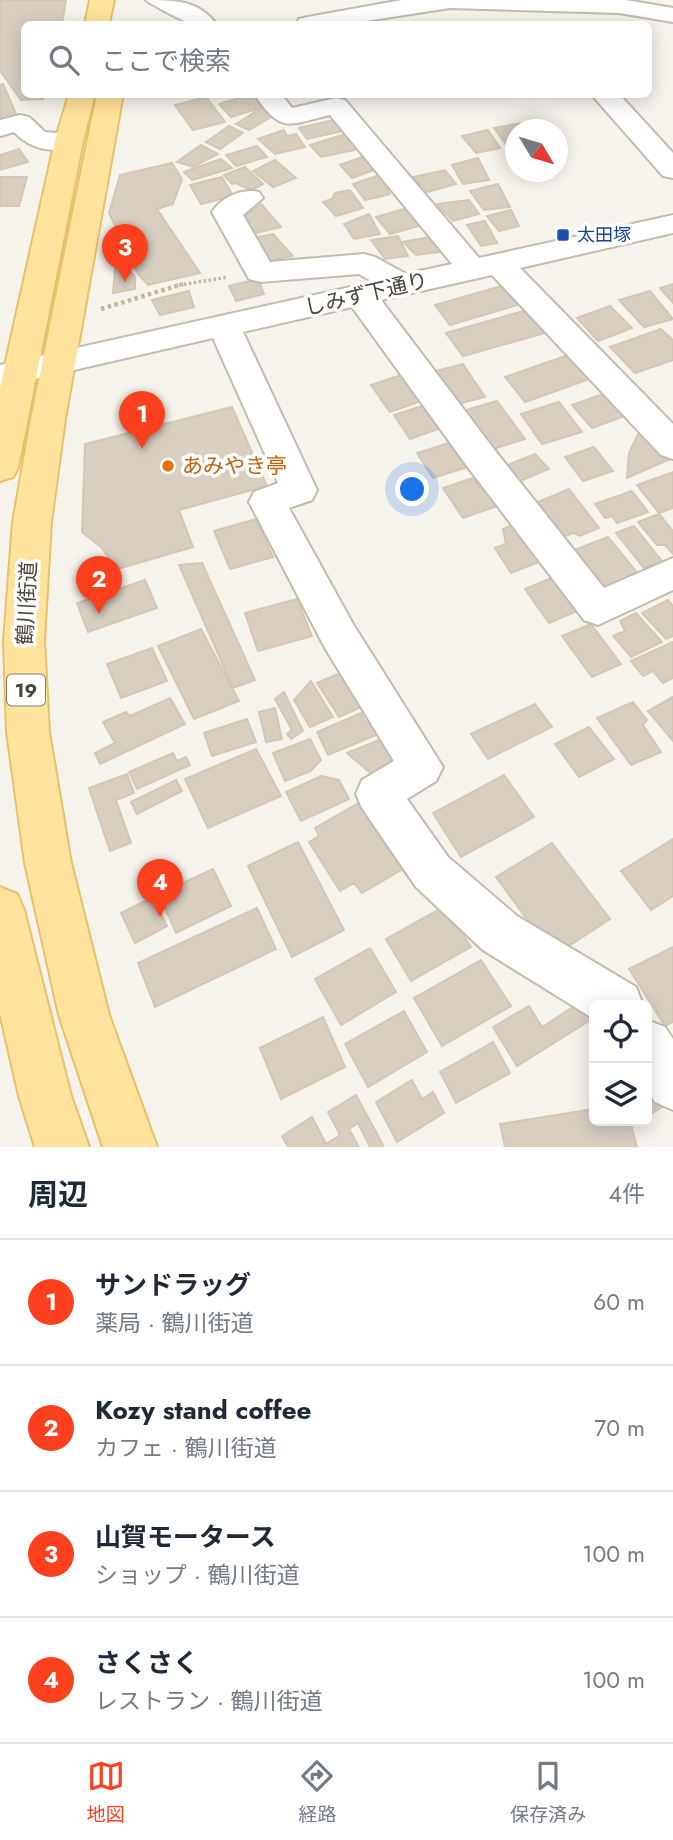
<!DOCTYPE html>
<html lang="ja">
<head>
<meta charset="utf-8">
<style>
	body { margin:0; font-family:Jost,"Noto Sans JP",sans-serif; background:#f6f6f7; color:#1f2937 }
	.controls { position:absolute; right:21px; bottom:21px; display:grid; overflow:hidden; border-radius:10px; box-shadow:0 4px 18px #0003 }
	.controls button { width:63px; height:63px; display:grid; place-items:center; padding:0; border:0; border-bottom:2px solid #e0e1e3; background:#fff; color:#1f2937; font:35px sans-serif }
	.compass { position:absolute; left:505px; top:119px; width:63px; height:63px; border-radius:50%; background:#fff; box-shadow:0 4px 18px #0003; rotate:128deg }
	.you { position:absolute; left:413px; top:490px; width:24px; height:24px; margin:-18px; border:5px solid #fff; border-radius:50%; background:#1a73e8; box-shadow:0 0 0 10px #1a73e833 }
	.badge { display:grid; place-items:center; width:46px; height:46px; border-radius:50%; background:#fc3f1d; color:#fff; font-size:23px; font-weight:700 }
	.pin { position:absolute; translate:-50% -58px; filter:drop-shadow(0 2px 4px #0008) }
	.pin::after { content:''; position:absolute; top:37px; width:24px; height:21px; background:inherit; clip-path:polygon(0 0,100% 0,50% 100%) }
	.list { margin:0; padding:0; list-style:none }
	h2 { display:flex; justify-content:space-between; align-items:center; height:91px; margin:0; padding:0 28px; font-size:30px }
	h2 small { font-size:23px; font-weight:400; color:#747a83 }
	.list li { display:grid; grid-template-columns:46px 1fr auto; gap:21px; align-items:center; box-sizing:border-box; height:126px; padding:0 28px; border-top:2px solid #e0e1e3 }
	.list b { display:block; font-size:26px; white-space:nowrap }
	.list p { margin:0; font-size:23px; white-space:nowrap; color:#747a83 }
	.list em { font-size:23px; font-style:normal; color:#747a83 }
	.icon { flex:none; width:38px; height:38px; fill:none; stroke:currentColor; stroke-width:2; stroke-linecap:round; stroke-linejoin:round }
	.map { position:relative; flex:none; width:673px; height:1147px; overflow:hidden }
	.search { position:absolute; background:#fff; box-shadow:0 4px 18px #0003; left:21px; right:21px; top:21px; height:77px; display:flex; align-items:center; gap:18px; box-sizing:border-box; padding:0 24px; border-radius:10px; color:#747a83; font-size:26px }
	.sheet { height:595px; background:#fff }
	nav { display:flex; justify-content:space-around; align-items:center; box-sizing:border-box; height:98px; border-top:2px solid #e0e1e3; background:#fff; font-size:19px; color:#747a83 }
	nav a { display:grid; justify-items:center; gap:4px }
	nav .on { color:#fc3f1d }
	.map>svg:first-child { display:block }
</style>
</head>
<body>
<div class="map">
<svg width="673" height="1147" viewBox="0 0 673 1147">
	<rect width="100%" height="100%" fill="#f6f3ec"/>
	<path fill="#d8cfc1" stroke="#d3c7b4" stroke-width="2" d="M 0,0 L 66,0 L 62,24 L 24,24 L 24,94 L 44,94 L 43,99 L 21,100 L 0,71 Z
		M 3,84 L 18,118 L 0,121 L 0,85 Z
		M 253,94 L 259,94 L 263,107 L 231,117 L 219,104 Z
		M 206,97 L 225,122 L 193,130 L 175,105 Z
		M 263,107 L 276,114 L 249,130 L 236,124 Z
		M 333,120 L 343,131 L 307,139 L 299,128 Z
		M 522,123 L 525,130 L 516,130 L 516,146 L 508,147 L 494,128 Z
		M 229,126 L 243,133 L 220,149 L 206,142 Z
		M 284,130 L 287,136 L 296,134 L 305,147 L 275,154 L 258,139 Z
		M 488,130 L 500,148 L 476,153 L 462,136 Z
		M 346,134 L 359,149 L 321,157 L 310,145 Z
		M 201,145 L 218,154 L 193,167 L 177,162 Z
		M 257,146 L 267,157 L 236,166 L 226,155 Z
		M 19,149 L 28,162 L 0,170 L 0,155 Z
		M 365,156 L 374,170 L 352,178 L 340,165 Z
		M 478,158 L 489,180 L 463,184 L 452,165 Z
		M 221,159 L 232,168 L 192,180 L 184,172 Z
		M 275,160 L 296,178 L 273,187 L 253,171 Z
		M 172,163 L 182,179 L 173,204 L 157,209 L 200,273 L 148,285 L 138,274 L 109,213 L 120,175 Z
		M 245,167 L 263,184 L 252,190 L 235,183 L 232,184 L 224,175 Z
		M 445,170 L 456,184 L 427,192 L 413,177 Z
		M 380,175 L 390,194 L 365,200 L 353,184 Z
		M 0,177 L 27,177 L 19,206 L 0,206 Z
		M 222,177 L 233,196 L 201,204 L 190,185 Z
		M 498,184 L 510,207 L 484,210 L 470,191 Z
		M 350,190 L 363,208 L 336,216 L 323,202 L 332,199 L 335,193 Z
		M 469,200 L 479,214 L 453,221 L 437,204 Z
		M 261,204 L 281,227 L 248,235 L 240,220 Z
		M 408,208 L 419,226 L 390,234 L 376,217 Z
		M 511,210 L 519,226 L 499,231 L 487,216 Z
		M 369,214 L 380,234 L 354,239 L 344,224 Z
		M 485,221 L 497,243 L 481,246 L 467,225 Z
		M 273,234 L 293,256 L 261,263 L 248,239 Z
		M 442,235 L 448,251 L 416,255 L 403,242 Z
		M 398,236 L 408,256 L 385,259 L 371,240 Z
		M 118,257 L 135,277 L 135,289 L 113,293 L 116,258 Z
		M 258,279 L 264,294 L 236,301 L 229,286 Z
		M 515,282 L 531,301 L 450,325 L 435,305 Z
		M 673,284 L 673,303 L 660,288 Z
		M 189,291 L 194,307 L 160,315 L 152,300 Z
		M 650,291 L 673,319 L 644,327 L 619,300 Z
		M 610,306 L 632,328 L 598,341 L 577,318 Z
		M 534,308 L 552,331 L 463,356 L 446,333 Z
		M 661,329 L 673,340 L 673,360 L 635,373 L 610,347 Z
		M 574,353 L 595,377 L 525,402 L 505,377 Z
		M 463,364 L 485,397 L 458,404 L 436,371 Z
		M 401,375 L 421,401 L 390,412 L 371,385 Z
		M 612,391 L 632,413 L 592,428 L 572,405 Z
		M 497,401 L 525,439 L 493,449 L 466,410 Z
		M 559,402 L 582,432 L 542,444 L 521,414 Z
		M 425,405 L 441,428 L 410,439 L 394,415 Z
		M 232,407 L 267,486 L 179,510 L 193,547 L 117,569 L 101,547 L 82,532 L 85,444 Z
		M 642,426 L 673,458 L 627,478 L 629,453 Z
		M 449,443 L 456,454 L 462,452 L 471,466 L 433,478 L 417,453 Z
		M 594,447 L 613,471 L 583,481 L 565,457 Z
		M 535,454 L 549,469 L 518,482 L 505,466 Z
		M 673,472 L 673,508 L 659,513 L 637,485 Z
		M 473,478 L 480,488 L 491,492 L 500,505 L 463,518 L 443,488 Z
		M 569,489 L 599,528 L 579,536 L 574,533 L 565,536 L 538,502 Z
		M 632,491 L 648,512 L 617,523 L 612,516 L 605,518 L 595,504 Z
		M 659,514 L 673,531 L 673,554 L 665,545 L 657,545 L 638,522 Z
		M 256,519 L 273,557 L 230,569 L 214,531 Z
		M 518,523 L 544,560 L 511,573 L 495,548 L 506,544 L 503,529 Z
		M 634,526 L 662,561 L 644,568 L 616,533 Z
		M 608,537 L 640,576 L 603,591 L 572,551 Z
		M 202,563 L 255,680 L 233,688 L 179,565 Z
		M 559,575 L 584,608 L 549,623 L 525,589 Z
		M 145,580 L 157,608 L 88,632 L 77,603 Z
		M 297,599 L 312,636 L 258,651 L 245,613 Z
		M 668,600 L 673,606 L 673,636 L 666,639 L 642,613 Z
		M 636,613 L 662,642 L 631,657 L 613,636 L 625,631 L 620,621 Z
		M 591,624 L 621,664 L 592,677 L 562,636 Z
		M 201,629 L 239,701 L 194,719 L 158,646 Z
		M 673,642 L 673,678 L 663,683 L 653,671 L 643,676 L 631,661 Z
		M 152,648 L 167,681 L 121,698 L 107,664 Z
		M 347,670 L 368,704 L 339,717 L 317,683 Z
		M 311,681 L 333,717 L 310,727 L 294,700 Z
		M 284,692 L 303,731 L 291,739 L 287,734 L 292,730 L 275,699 Z
		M 673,697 L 673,741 L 648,711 Z
		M 170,698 L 185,724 L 100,764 L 95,753 L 115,743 L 103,722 L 126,712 L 130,716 Z
		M 633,702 L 647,720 L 643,725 L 661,752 L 631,765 L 597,718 Z
		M 535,704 L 552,727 L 488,759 L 471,734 Z
		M 275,708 L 282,739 L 266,742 L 259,712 Z
		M 361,713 L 366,723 L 375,719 L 383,732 L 328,755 L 317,732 Z
		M 247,719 L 256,742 L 212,756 L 204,733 Z
		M 589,727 L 614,759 L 579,777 L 555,744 Z
		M 384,738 L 399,765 L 374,776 L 347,753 Z
		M 310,739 L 321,760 L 311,771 L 285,781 L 273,753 Z
		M 256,749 L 281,796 L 208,828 L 185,779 Z
		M 173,753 L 177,761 L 186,757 L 190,765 L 137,789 L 129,772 Z
		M 127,774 L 134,793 L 116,800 L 131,843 L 110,851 L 89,788 Z
		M 504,775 L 534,817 L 461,857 L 433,813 Z
		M 321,776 L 339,780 L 349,799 L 301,821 L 286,792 Z
		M 176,780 L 182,791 L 137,814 L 131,802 Z
		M 364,800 L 378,820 L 372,823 L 403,869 L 362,893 L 354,883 L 340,891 L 309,842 L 319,836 L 315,828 Z
		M 673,839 L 673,896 L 651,910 L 621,871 Z
		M 298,842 L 344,930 L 292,957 L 248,866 Z
		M 552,843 L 610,919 L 564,949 L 541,938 L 496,877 Z
		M 213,869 L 231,906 L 176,933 L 159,894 Z
		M 153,897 L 167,926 L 135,943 L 121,913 Z
		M 445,906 L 471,947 L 411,981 L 386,939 Z
		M 257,908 L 276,949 L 155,1007 L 138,963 Z
		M 673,947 L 673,1022 L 665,1026 L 629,969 Z
		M 370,948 L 396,992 L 341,1025 L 315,979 Z
		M 481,960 L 511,1006 L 442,1046 L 414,998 Z
		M 581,1002 L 592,1019 L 517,1066 L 493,1027 L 529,1006 L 542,1027 Z
		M 404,1011 L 427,1052 L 368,1087 L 345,1044 Z
		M 323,1017 L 345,1067 L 281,1099 L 260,1048 Z
		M 493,1042 L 510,1073 L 456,1103 L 440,1072 Z
		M 647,1069 L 669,1103 L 647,1116 Z
		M 412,1080 L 422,1099 L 433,1092 L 444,1113 L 397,1142 L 376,1102 Z
		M 356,1095 L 383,1145 L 382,1147 L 370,1147 L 358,1123 L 349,1129 L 359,1147 L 288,1147 L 282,1136 L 312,1117 L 326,1144 L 340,1135 L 328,1112 Z
		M 594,1109 L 594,1121 L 630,1121 L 637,1147 L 505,1147 L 500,1124 Z"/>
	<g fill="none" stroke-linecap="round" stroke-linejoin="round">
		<g stroke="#c2bbae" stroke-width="4">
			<path id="minor" d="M 146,0 C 173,0 199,0 216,24 C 209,25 200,25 192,24 C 189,24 148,3 146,0 Z
				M 402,0 L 626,0 L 673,8 L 673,22 L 619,13 L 450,8 L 346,24 L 296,24 L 299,19 L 308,17 Z
				M 254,94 L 281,94 L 292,108 L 336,98 L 345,100 L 479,258 L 673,215 L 673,233 L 520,268 L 673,424 L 673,459 L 661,455 L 492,275 L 381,300 L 493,448 L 604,588 L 673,558 L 673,590 L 598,625 L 584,620 L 467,466 L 352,307 L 243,332 L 317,490 L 312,500 L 289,508 L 353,624 L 443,767 L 436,781 L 407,799 L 448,857 L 517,916 L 636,987 L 643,1005 L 594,1005 L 594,1019 L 483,950 L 416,887 L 362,808 L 356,794 L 362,780 L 394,761 L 325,648 L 249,502 L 254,492 L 278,483 L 213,338 L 0,387 L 0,365 L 373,282 L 359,274 L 260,282 L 249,279 L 212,212 C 222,197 242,188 259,192 L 263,198 L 243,215 L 270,262 L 364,254 L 375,257 L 406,274 L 452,264 L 330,115 C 287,125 282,134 254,94 Z
				M 591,94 L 619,94 L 673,153 L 673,178 L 663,176 Z
				M 20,115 L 29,117 L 45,132 L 79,135 L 83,141 L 79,147 C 53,153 33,151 14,132 L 0,136 L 0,120 Z
				M 647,1020 L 665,1027 L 673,1039 L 673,1110 L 655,1102 L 647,1090 Z"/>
		</g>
		<g stroke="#e6c16a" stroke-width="4">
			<path id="major" d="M 90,0 L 114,0 L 109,24 L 85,24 Z
				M 69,94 L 95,94 L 83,141 L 18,468 L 13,477 L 0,481 L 0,388 L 55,141 Z
				M 97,94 L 123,94 L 65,419 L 51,522 L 44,641 L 49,732 L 71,863 L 109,1015 L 157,1147 L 103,1147 L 59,1015 L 25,863 L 7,732 L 4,641 L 13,522 L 31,419 Z
				M 0,887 L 17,894 L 24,910 L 71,1096 L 89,1147 L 35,1147 L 19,1096 L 0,1013 Z"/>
		</g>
		<path stroke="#c4b79f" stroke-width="3.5" stroke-dasharray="2.5 2.5" stroke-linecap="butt" d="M 174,286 L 228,277"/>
		<path stroke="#c4b79f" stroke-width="4.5" stroke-dasharray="3.5 3.5" stroke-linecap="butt" d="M 101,309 L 183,284"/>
		<use href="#minor" fill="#fff" fill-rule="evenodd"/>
		<use href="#major" fill="#ffe39c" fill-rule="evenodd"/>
	</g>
	<rect fill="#1a4fb4" stroke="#fff" stroke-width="2.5" x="556" y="228" width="14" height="14" rx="3.5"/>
	<circle fill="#e8710a" stroke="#fff" stroke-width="2.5" cx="168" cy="466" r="7"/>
	<g text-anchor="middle" stroke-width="7" stroke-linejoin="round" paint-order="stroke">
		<g font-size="18" fill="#164399" stroke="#fff" text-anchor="start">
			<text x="577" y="241">太田塚</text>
		</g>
		<rect fill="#fff" stroke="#817c74" stroke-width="2" x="7" y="674.5" width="38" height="31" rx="5"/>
		<g font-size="19" font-weight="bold" fill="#4b4439">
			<text x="26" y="697">19</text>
		</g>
		<g font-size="21" fill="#4b4439" stroke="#fff">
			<text transform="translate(366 294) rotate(-13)" y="7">しみず下通り</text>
			<text transform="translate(27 603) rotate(-87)" y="7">鶴川街道</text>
		</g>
		<g font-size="21" fill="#c56008" stroke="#fff" text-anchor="start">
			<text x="182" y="473">あみやき亭</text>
		</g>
	</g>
</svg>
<div class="controls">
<button><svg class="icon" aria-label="locate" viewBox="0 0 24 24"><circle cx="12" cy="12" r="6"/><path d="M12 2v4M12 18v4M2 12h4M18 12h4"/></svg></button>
<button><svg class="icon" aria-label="layers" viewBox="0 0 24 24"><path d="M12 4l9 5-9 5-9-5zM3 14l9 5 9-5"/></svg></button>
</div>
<svg class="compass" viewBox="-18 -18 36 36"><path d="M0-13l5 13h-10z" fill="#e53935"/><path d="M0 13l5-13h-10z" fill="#747a83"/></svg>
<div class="you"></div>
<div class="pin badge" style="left:142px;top:449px">1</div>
<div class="pin badge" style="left:99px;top:614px">2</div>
<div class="pin badge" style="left:125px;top:282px">3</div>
<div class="pin badge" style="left:160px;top:917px">4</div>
<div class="search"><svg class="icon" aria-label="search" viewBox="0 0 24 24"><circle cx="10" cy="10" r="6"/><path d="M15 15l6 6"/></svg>ここで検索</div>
</div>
<section class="sheet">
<h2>周辺<small>4件</small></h2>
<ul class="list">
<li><span class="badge">1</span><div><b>サンドラッグ</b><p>薬局 · 鶴川街道</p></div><em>60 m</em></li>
<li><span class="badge">2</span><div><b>Kozy stand coffee</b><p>カフェ · 鶴川街道</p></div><em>70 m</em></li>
<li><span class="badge">3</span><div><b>山賀モータース</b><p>ショップ · 鶴川街道</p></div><em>100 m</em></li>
<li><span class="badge">4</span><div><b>さくさく</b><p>レストラン · 鶴川街道</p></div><em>100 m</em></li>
</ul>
</section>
<nav>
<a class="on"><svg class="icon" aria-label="map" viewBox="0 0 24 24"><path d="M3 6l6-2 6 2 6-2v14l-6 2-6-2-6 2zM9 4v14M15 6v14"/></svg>地図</a>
<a><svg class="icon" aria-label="directions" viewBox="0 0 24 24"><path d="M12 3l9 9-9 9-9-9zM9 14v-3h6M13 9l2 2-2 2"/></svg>経路</a>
<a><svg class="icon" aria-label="saved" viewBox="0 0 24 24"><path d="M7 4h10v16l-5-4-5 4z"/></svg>保存済み</a>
</nav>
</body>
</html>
